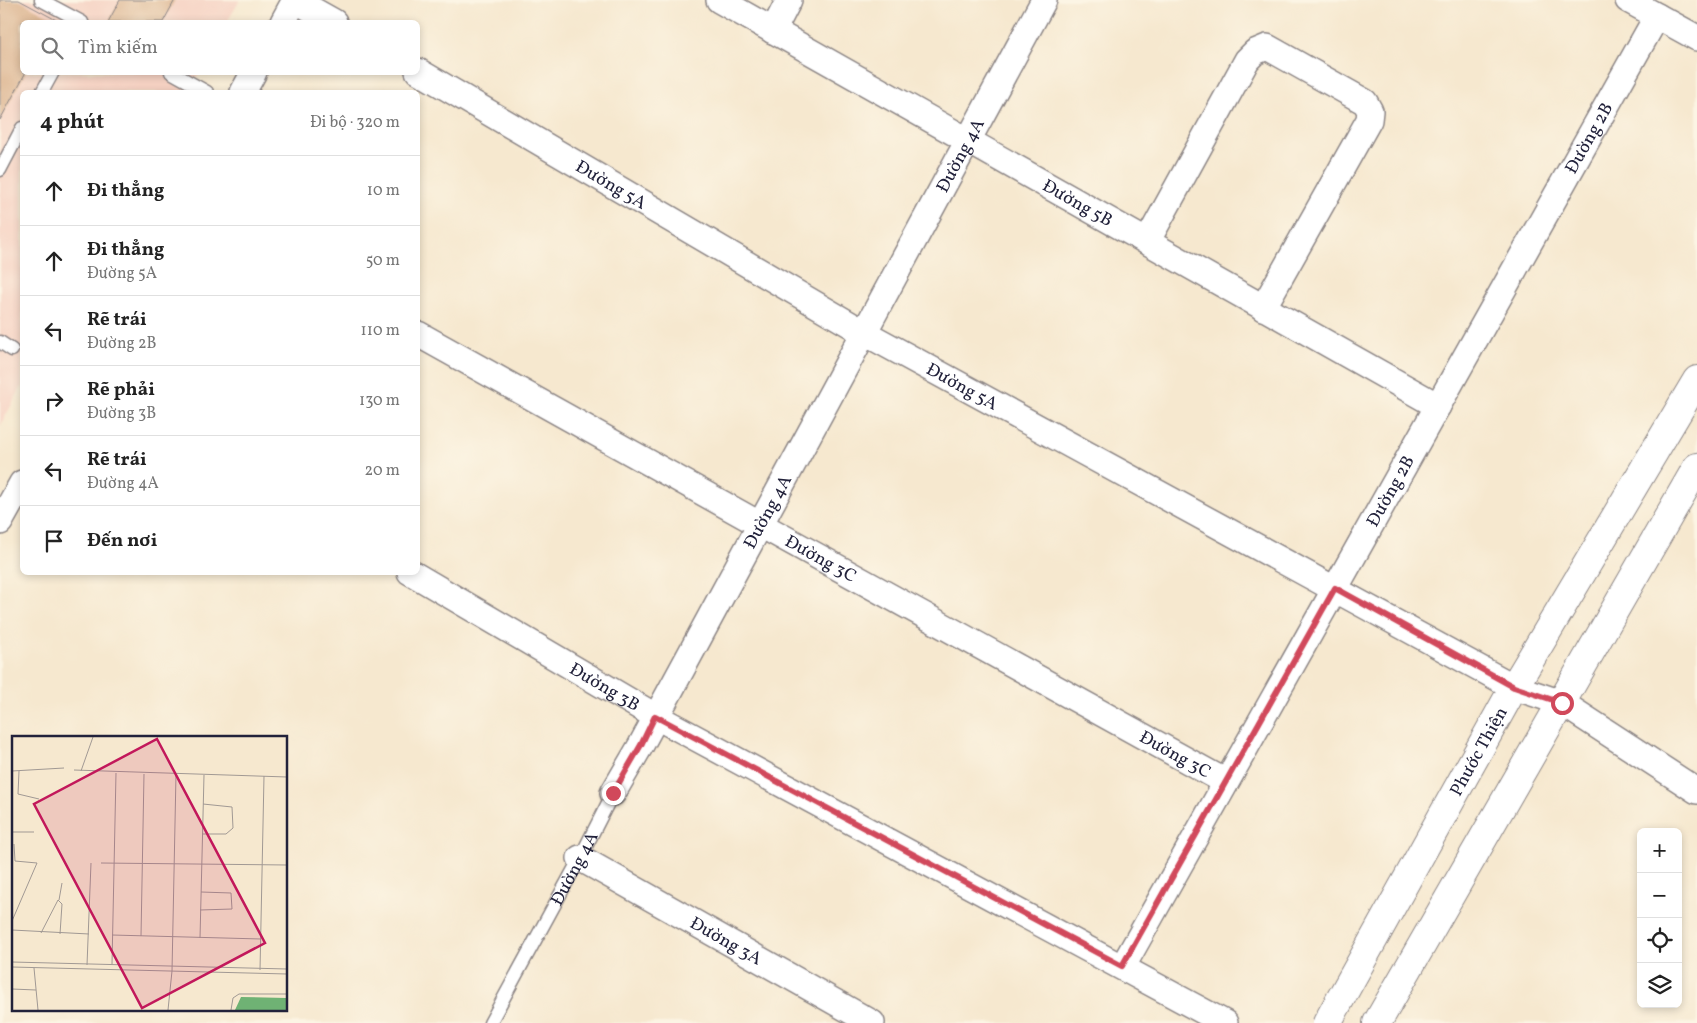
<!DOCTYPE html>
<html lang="vi">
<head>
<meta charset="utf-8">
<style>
	body { margin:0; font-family:Vollkorn,serif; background:#f2f2f2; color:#222 }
	.controls { position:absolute; right:15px; bottom:15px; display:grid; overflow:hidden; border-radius:8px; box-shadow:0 2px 8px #0003 }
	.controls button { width:45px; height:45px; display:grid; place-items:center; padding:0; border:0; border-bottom:1px solid #e0e0e0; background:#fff; color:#222; font:25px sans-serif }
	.stop { position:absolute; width:15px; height:15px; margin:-11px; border:4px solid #d1495b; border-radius:50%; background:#fff }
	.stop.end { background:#d1495b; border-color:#fff; box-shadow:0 1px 5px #0008 }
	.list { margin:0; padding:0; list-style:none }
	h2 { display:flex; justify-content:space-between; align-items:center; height:65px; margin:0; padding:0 20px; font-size:21px }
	h2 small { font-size:16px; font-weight:400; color:#767676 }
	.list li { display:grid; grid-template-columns:32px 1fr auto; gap:15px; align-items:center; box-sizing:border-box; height:70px; padding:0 20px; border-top:1px solid #e0e0e0 }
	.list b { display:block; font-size:19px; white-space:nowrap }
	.list p { margin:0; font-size:16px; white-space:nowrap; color:#767676 }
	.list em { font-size:16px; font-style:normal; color:#767676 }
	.icon { flex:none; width:28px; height:28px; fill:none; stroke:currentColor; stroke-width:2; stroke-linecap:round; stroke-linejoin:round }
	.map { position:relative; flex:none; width:1697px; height:1023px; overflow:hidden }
	.search { position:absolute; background:#fff; box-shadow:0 2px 8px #0003; left:20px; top:20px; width:400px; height:55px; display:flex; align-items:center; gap:12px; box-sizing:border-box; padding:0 18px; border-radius:8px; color:#767676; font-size:19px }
	.panel { position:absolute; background:#fff; box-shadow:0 2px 8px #0003; left:20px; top:90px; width:400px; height:485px; border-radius:8px }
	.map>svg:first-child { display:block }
</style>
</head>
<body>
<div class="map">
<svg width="1697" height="1023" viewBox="0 0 1697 1023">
	<rect width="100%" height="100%" fill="#fcf5e5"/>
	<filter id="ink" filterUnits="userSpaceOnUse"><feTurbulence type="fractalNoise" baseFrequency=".02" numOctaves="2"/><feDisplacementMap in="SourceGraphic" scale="10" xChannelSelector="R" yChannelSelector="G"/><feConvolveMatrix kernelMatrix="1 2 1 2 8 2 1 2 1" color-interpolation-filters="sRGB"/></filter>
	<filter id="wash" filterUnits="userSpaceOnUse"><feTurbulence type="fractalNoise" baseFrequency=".0096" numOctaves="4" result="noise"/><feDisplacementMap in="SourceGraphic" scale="20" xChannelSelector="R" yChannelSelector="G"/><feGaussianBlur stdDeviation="1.12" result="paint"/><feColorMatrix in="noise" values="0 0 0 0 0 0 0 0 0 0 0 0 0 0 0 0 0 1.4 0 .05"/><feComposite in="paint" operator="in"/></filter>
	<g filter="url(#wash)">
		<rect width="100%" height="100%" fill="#f6e8cf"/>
		<path fill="#f6d2c3" d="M 0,0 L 240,0 L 227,22 L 22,22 L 22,72 L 199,73 L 188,92 L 22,92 L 22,386 L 0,426 Z"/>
		<g id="blocks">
			<path fill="#ddb591" d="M 0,0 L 19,0 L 60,22 L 22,22 L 22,72 L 26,72 L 0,120 Z
				M 120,0 L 175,0 L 163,22 L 108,22 Z"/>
		</g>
	</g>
	<g filter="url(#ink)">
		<use href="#blocks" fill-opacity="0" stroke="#8c8585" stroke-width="1"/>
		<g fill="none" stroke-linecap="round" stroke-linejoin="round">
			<g stroke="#8c8585" stroke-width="15">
				<g id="service">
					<path d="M 41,0 L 82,22"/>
					<path d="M 171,72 L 207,92"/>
					<path d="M 42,92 L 53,72"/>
					<path d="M 0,170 L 22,128"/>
					<path d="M 0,342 L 12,350"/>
					<path id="s1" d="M 490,1023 L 580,858 L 613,793"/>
				</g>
			</g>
			<g stroke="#8c8585" stroke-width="28">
				<g id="minor">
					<path d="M 295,0 L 334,22"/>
					<path id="s2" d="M 719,0 L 1438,406"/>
					<path d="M 1628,0 L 1697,38"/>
					<path d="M 283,22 L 295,0"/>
					<path d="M 773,31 L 789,0"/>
					<path id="s3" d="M 418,71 L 863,332 L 1514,687 L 1562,703 L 1697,791"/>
					<path d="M 243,92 L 254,72"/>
					<path d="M 1147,242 L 1247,60 L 1255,52 L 1267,47 L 1365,102 L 1370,111 L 1369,120 L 1263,308"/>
					<path id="s4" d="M 418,334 L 759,524 L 1226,782"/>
					<path d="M 0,522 L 22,483"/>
					<path id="s5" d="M 410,572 L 655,716 L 1225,1023"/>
					<path id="s6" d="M 613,793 L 641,745 L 1044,0"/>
					<path id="s7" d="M 580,858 L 872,1023"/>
					<path id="s8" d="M 1123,966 L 1657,16"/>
				</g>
			</g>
			<g stroke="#8c8585" stroke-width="30">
				<g id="tertiary">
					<path id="s9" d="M 1327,1023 L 1514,687 L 1697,380"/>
					<path d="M 1377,1023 L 1697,467"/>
				</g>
			</g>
			<use href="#service" stroke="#fff" stroke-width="12"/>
			<use href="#minor" stroke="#fff" stroke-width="25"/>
			<use href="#tertiary" stroke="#fff" stroke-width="28"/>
		</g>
	</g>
	<g fill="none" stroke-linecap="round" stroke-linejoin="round" filter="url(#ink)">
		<path stroke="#d1495b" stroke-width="6" d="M 613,793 L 641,745 L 655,716 L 1122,966 L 1335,588 L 1514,687 L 1562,703"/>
	</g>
	<g text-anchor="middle" stroke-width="5" stroke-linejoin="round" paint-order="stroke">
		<g font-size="18" fill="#22223b" stroke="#fcf5e5">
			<text dy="6" stroke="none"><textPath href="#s8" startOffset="950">Đường 2B</textPath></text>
			<text dy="6" stroke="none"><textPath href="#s6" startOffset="726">Đường 4A</textPath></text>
			<text dy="6" stroke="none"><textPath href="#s3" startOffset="224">Đường 5A</textPath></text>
			<text dy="6" stroke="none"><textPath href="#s2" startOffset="412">Đường 5B</textPath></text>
			<text dy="6" stroke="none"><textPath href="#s3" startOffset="629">Đường 5A</textPath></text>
			<text dy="6" stroke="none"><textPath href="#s8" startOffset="545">Đường 2B</textPath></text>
			<text dy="6" stroke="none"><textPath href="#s6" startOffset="321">Đường 4A</textPath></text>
			<text dy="6" stroke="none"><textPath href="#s4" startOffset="461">Đường 3C</textPath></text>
			<text dy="6" stroke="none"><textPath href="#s5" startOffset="226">Đường 3B</textPath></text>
			<text dy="6" stroke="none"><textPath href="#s9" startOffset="311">Phước Thiện</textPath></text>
			<text dy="6" stroke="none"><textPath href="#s4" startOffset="866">Đường 3C</textPath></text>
			<text dy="6" stroke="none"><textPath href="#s1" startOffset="176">Đường 4A</textPath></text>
			<text dy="6" stroke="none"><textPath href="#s7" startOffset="168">Đường 3A</textPath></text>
		</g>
	</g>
	<g transform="translate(12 736)">
		<rect width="275" height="275" fill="#f6e8cf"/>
		<path d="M 229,261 L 275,262 L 275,274 L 223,274 Z" fill="#6fb274"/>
		<path fill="none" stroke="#a19994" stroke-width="1" d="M 62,34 L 275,41M 0,35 L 52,32M 7,35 L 6,58 L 27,63M 69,35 L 81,1M 0,96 L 22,96M 190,98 L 214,98 L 221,92 L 220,71 L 191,68M 89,127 L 275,129M 47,164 L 50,147M 188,174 L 220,173 L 219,157 L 189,156M 0,185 L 25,127 L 3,125 L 2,108M 0,194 L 77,198M 29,197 L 46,164 L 50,168 L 48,198M 100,199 L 249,203M 129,200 L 132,38M 188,202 L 192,39M 0,226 L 275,233M 100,228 L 104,37M 75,229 L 79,127M 0,231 L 275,238M 22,232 L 26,274M 248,234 L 252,40M 0,253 L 24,254M 156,274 L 160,235 L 164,38M 219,274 L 221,262 L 227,258 L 275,258"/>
		<path fill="#c2185b" fill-opacity="0.15" stroke="#c2185b" stroke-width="2.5" d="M 145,3 L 253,207 L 130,272 L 22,68 Z"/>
		<rect width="275" height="275" fill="none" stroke="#22223b" stroke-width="2.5"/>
	</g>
</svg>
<div class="controls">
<button>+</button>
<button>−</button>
<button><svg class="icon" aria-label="locate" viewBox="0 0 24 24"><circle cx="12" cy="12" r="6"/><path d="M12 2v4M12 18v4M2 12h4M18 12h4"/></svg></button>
<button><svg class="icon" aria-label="layers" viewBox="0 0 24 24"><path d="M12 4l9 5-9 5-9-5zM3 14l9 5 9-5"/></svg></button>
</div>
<div class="stop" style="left:1562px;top:703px"></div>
<div class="stop end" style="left:613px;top:793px"></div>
<div class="search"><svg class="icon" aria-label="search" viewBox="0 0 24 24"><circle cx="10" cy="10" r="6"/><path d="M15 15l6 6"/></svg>Tìm kiếm</div>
<section class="panel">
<h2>4 phút<small>Đi bộ · 320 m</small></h2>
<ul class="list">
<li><svg class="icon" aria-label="ahead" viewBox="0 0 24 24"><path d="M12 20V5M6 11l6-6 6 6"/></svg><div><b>Đi thẳng</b></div><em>10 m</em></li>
<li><svg class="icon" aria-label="ahead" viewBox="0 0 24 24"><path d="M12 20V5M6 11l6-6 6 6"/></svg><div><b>Đi thẳng</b><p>Đường 5A</p></div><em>50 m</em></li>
<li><svg class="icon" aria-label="left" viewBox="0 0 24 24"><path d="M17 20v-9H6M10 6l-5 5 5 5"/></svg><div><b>Rẽ trái</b><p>Đường 2B</p></div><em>110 m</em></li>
<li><svg class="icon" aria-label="right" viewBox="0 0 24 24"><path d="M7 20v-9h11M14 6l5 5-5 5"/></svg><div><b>Rẽ phải</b><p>Đường 3B</p></div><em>130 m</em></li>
<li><svg class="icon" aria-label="left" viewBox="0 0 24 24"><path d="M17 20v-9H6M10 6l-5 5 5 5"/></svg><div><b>Rẽ trái</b><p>Đường 4A</p></div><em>20 m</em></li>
<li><svg class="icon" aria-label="arrive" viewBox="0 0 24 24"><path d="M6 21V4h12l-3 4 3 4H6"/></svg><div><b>Đến nơi</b></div></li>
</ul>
</section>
</div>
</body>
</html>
